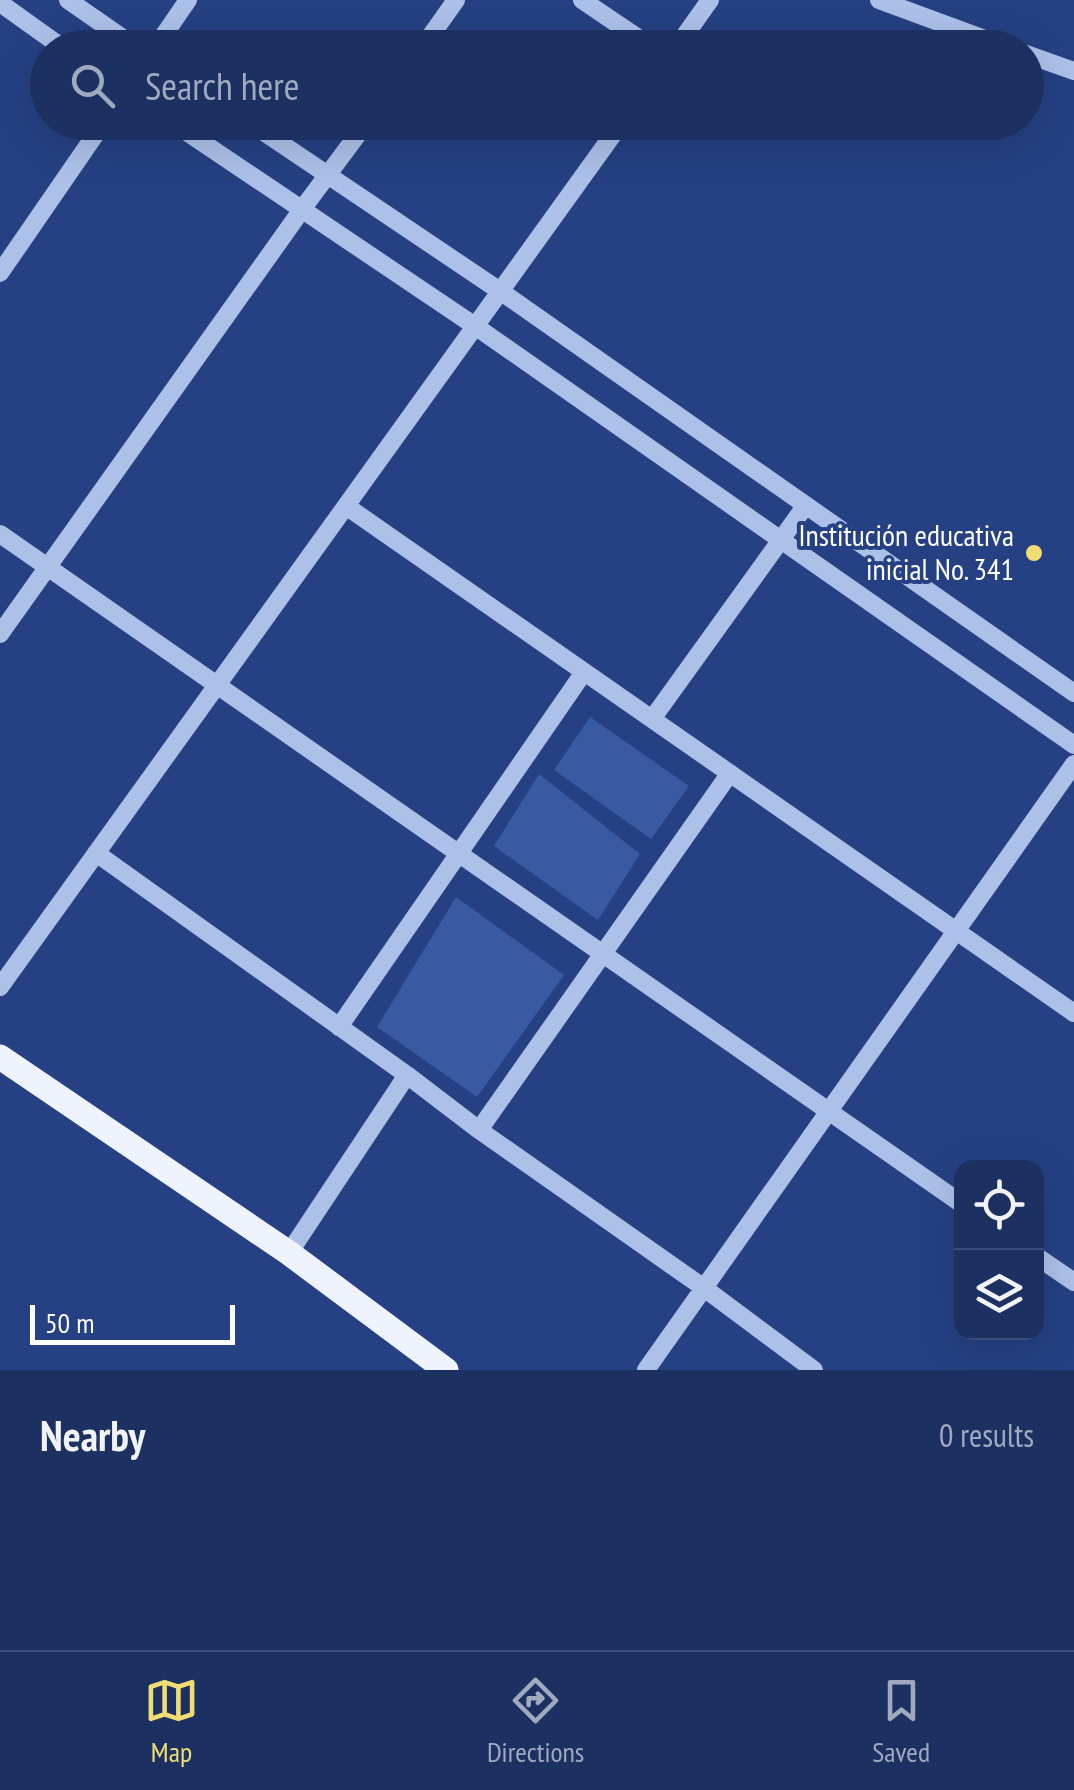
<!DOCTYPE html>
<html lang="en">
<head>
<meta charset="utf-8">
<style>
	body { margin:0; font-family:"PT Sans Narrow",sans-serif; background:#253968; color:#f1f3f6 }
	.controls { position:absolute; right:30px; bottom:30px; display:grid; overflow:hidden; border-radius:20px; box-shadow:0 10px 40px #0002 }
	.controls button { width:90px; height:90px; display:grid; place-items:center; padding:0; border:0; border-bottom:2px solid #3a4c77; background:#1c3162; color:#f1f3f6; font:50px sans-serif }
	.scale { position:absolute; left:30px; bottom:25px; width:205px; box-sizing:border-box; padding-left:10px; border:5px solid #fff; border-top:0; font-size:28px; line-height:35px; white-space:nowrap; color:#fff; -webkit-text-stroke:8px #254183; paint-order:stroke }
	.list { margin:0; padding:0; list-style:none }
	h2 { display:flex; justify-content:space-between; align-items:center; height:130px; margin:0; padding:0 40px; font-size:42px }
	h2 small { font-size:32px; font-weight:400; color:#a0a9be }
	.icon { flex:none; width:55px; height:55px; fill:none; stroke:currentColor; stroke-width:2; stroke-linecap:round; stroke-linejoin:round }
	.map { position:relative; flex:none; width:1074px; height:1370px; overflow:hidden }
	.search { position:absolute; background:#1c3162; box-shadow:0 10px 40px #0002; left:30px; right:30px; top:30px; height:110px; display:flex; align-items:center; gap:25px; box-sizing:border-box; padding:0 35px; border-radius:55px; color:#a0a9be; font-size:38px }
	.sheet { height:280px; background:#1c3162 }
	nav { display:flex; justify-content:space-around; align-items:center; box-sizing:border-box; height:140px; border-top:2px solid #3a4c77; background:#1c3162; font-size:28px; color:#a0a9be }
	nav a { display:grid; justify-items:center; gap:5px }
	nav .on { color:#f1de72 }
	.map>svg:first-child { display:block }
</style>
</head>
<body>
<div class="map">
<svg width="1074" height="1370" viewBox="0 0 1074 1370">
	<rect width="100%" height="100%" fill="#254183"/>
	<path fill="#3959a0" d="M 590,717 L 689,786 L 651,839 L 554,770 Z
		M 539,774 L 640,854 L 598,920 L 494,846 Z
		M 456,897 L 564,975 L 477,1097 L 377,1027 Z"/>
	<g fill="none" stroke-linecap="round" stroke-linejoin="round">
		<path stroke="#adc0e8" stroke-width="18" d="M 68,0 L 137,48
			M 582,0 L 653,48
			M 879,0 L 1009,48
			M 0,3 L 63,48
			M 155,48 L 188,0
			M 422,48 L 456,0
			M 676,48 L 710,0
			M 1026,54 L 1074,71
			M 172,122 L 475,326 L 1074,745
			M 249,122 L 500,291 L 1074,693
			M 0,273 L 104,122
			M 346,506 L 1074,1013
			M 0,534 L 962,1204
			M 0,634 L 303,208 L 367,122
			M 652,719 L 806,505
			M 96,853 L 407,1075 L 479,1130 L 704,1288 L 814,1370
			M 0,987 L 622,122
			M 339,1027 L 584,672
			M 479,1130 L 730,773
			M 289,1253 L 407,1075
			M 1036,1256 L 1074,1282
			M 646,1370 L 1074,764"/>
		<path stroke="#eff3fe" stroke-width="25" d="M 0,1057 L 289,1253 L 446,1370"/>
	</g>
	<circle fill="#f1de72" stroke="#254183" stroke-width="4" cx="1034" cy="553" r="10"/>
	<g text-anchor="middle" stroke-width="8" stroke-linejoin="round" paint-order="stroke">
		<g font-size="30" fill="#fff" stroke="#254183" text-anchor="end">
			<text x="1014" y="546">Institución educativa<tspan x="1014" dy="34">inicial No. 341</tspan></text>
		</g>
	</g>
</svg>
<div class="controls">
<button><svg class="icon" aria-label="locate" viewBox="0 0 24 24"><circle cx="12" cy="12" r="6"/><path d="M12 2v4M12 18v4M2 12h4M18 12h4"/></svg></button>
<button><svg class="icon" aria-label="layers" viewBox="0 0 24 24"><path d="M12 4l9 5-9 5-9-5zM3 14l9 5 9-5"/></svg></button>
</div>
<div class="scale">50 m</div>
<div class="search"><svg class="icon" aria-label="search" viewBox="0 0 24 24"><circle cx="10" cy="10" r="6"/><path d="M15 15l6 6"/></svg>Search here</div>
</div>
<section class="sheet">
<h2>Nearby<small>0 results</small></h2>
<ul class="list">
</ul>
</section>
<nav>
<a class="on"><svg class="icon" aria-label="map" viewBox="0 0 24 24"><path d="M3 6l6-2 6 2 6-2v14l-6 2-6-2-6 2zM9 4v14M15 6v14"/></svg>Map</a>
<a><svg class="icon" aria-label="directions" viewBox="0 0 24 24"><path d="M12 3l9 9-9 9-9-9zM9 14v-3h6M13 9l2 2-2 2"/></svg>Directions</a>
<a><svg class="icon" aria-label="saved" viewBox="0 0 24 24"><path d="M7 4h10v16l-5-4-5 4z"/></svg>Saved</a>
</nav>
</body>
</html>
